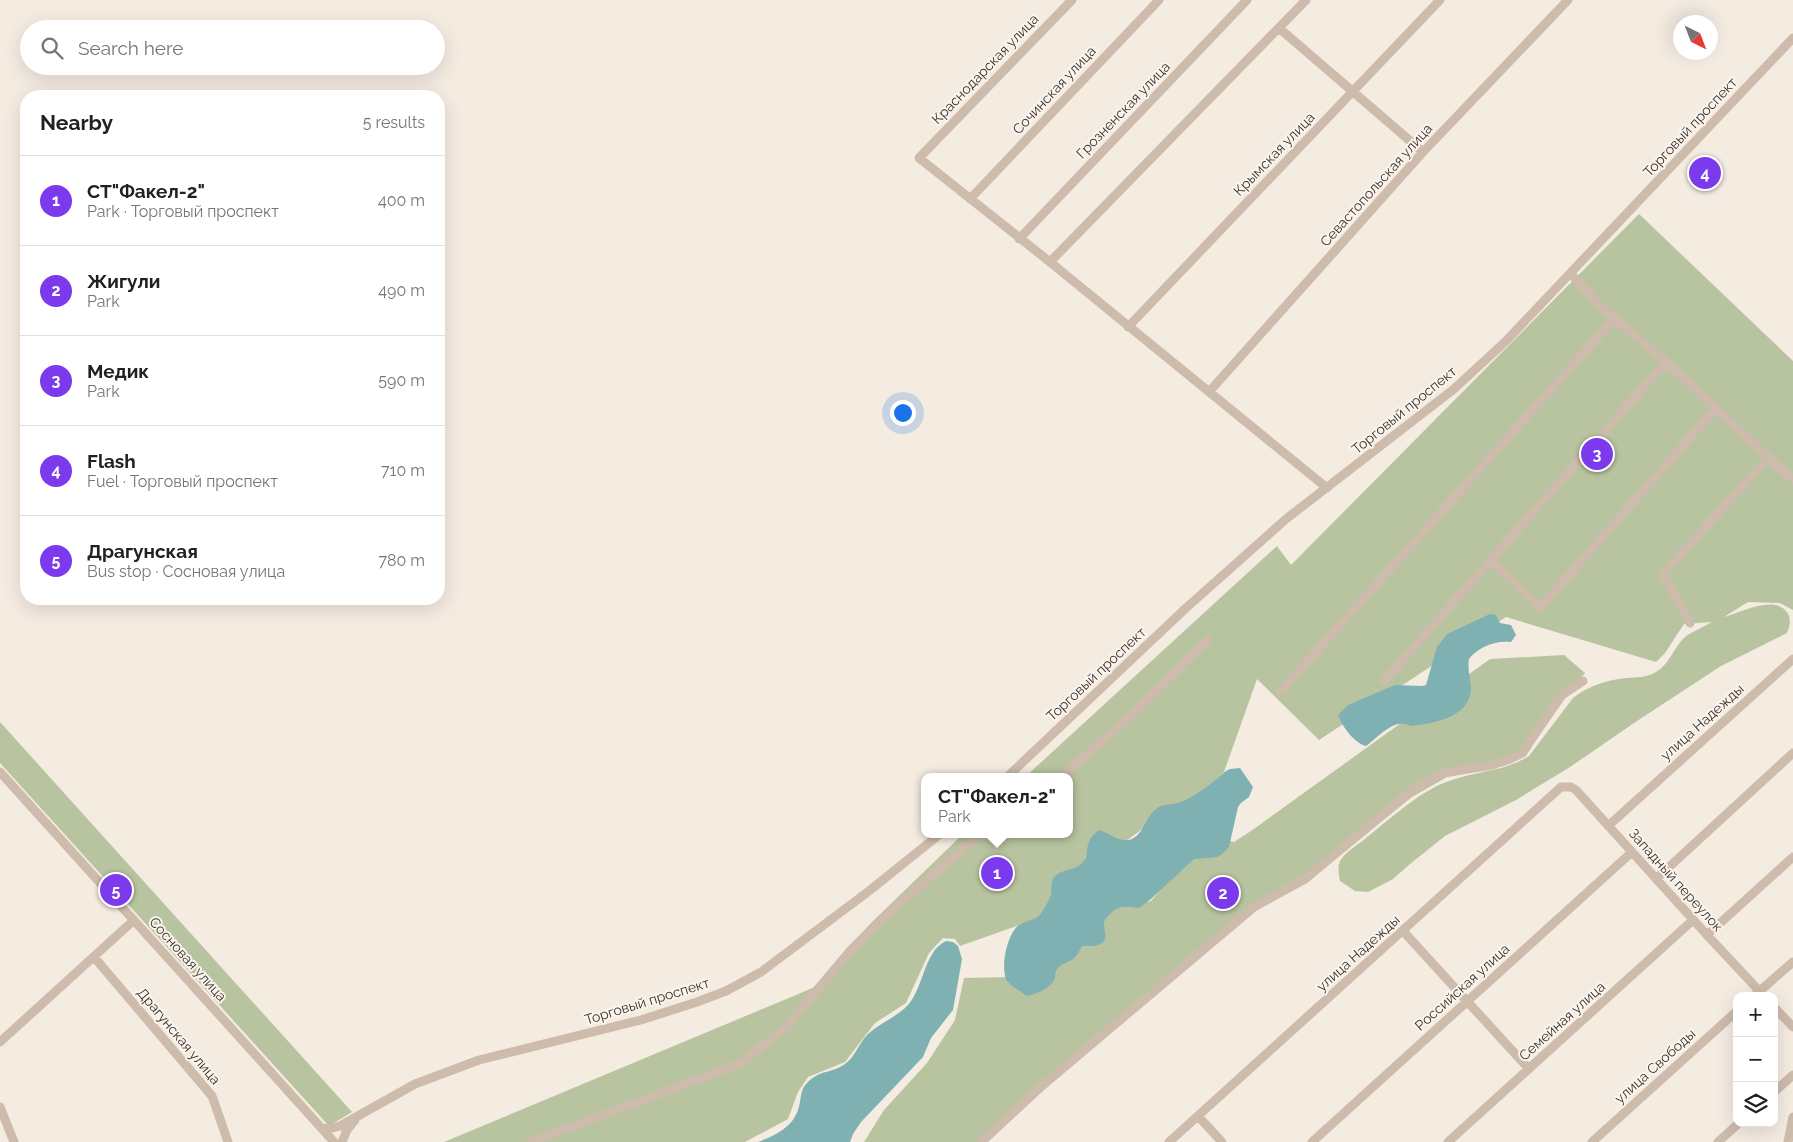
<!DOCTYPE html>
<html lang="en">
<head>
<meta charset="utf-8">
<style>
	body { margin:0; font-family:Raleway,sans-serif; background:#f6f6f6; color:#202124 }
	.controls { position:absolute; right:15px; bottom:15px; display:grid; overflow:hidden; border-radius:10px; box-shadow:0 5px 20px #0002 }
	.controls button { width:45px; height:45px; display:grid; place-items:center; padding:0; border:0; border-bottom:1px solid #e0e0e0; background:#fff; color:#202124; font:25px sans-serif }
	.compass { position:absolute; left:1673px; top:15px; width:45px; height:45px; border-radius:50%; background:#fff; box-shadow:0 5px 20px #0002; rotate:138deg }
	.you { position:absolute; left:902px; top:412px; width:18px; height:18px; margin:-12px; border:4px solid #fff; border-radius:50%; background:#1a73e8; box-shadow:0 0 0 8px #1a73e833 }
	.badge { display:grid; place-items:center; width:32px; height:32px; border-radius:50%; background:#7c3aed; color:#fff; font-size:16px; font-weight:700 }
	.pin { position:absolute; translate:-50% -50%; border:2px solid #fff; box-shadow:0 1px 5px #0006 }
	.popup { position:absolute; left:921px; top:773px; width:152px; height:65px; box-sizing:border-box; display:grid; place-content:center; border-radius:10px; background:#fff; filter:drop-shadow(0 1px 4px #0005); font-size:16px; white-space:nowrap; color:#757577 }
	.popup b { font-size:19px; color:#202124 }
	.popup::after { content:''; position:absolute; left:50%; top:100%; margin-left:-10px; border:10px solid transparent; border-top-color:#fff }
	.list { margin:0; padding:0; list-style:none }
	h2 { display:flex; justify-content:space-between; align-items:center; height:65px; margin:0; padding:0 20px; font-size:21px }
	h2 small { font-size:16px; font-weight:400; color:#757577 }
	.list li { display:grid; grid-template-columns:32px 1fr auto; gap:15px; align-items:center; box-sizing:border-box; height:90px; padding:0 20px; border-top:1px solid #e0e0e0 }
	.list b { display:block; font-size:19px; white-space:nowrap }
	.list p { margin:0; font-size:16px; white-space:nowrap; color:#757577 }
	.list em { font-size:16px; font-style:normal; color:#757577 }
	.icon { flex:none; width:28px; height:28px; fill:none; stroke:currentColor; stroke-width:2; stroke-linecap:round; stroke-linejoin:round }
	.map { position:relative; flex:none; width:1793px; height:1142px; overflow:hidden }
	.search { position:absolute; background:#fff; box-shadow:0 5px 20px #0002; left:20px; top:20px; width:425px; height:55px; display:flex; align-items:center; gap:12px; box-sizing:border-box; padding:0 18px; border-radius:28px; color:#757577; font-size:19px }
	.panel { position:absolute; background:#fff; box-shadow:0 5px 20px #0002; left:20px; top:90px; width:425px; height:515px; border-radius:20px }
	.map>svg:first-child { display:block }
</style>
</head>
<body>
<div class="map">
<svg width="1793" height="1142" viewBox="0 0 1793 1142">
	<rect width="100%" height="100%" fill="#f4ebe1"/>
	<path fill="#b8c4a0" d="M 1639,214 L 1793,361 L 1793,610 L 1780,603 L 1748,602 L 1724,617 C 1740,613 1777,593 1788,614 C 1791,620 1790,626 1787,633 L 1721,666 L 1637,721 L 1570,767 L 1516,800 L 1445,836 L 1410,864 L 1393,879 L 1368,892 L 1355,891 L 1340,881 C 1339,875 1337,867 1340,861 C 1345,852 1358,845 1366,838 C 1390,819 1422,789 1452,780 C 1477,771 1506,771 1529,756 L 1573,698 C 1588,686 1607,680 1626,678 C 1637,677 1646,678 1656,672 C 1669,665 1674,647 1685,637 C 1693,631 1704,627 1712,622 L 1684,624 L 1665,653 L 1656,662 L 1506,617 L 1319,740 L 1257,679 L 1224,772 L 1211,785 L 1190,803 L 1141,830 L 1119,846 L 1090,846 L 1082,865 L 1053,913 L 960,946 L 955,939 L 943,938 L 929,953 L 906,1003 L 875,1023 L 845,1062 L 808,1077 L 798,1092 L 788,1119 L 745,1142 L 444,1142 L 815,987 L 870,924 L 963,834 L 1070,834 L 1070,777 L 1025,777 L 1277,546 L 1291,565 Z
		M 1564,655 L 1585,673 L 1562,698 L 1526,756 L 1503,766 L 1447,777 L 1412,797 L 1304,884 L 1253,912 L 1043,1090 L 988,1142 L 864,1142 L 884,1110 L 927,1063 L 955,1020 L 964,978 L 1010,977 L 1054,970 L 1107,911 L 1119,902 L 1137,904 L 1151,901 L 1168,881 L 1216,837 L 1234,842 L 1251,831 L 1490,659 Z
		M 0,722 L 352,1112 L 329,1126 L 0,763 Z"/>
	<path fill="#7fb0b2" d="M 1490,614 L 1496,615 L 1500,623 L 1511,625 L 1516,635 L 1511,642 C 1495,640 1478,647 1469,659 C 1467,670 1471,679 1471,689 C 1470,718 1431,724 1410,726 C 1396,716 1377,738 1366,746 C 1354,743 1342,726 1338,715 L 1348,705 L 1395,685 L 1422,686 L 1426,685 L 1437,647 L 1447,634 Z
		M 1240,768 L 1253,787 L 1249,797 L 1241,803 L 1238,807 L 1229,847 L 1222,854 L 1217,857 L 1194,859 L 1151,899 L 1139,908 C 1127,906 1118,905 1110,914 C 1107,917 1104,920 1104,924 C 1104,931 1108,938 1102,943 C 1097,947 1089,946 1082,946 C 1079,952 1076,958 1070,961 C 1066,963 1062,964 1059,967 C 1055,971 1056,972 1055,977 C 1053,988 1035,995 1026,996 C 1021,990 1013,988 1008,982 C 999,971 1007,933 1019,925 C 1027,920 1036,921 1042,912 C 1045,907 1049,900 1051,895 C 1052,888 1050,882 1055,876 C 1061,869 1075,871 1082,863 C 1092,853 1081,843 1099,830 C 1109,833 1117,841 1128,840 C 1143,838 1145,817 1156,809 C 1164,803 1173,805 1181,802 C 1198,795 1212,783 1226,771 L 1230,769 Z
		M 946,941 L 953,942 L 958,946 L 962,959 L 953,1010 L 931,1038 L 923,1057 L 861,1122 L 853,1134 L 850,1142 L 758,1142 C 774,1136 792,1128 798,1110 C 802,1099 799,1090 808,1082 C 819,1070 833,1073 845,1064 C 855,1057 859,1043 868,1034 C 880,1023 897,1017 908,1005 C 924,987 924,951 946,941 Z"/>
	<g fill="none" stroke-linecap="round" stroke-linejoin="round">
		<path stroke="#cdbbac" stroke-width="9" d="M 1072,0 L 919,158 L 1050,262 L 1327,488
			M 1279,28 L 1423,152
			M 970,199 L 1159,0
			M 1019,239 L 1247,0
			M 1050,262 L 1306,0
			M 1571,274 L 1602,308 L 1666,362 L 1793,480
			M 1128,327 L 1440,0
			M 1209,392 L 1423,152 L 1568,0
			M 1491,560 L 1540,608 L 1716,408
			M 1690,623 L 1663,574 L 1769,457
			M 1384,681 L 1666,362
			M 1281,691 L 1614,319
			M 0,772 L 334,1142
			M 1007,777 L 1186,608 L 1286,519 L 1454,389 L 1506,341 L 1793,38
			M 1061,777 L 1128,718 L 1208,640
			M 1608,826 L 1793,659
			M 1656,879 L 1793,753
			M 1403,931 L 1529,1069
			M 1707,935 L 1793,857
			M 94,957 L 212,1096 L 228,1142
			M 1754,996 L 1793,962
			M 1774,1007 L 1793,1027
			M 0,1042 L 134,920
			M 1774,1092 L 1793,1075
			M 0,1107 L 14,1142
			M 1198,1116 L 1222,1142
			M 322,1128 L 329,1129 L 340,1126 L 415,1084 L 479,1060 L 641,1020 L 697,1002 L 726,991 L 761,972 L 869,891 L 940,834
			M 342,1142 L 347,1130 L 355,1120
			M 531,1142 L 739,1064 L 785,1028 L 851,950 L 883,918 L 966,846 L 981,834
			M 981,1142 L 1043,1085 L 1254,907 L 1305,879 L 1411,791 L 1443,773 L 1492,765 L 1510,759 L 1522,753 L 1562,695 L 1583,681
			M 1169,1142 L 1561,787 L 1571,787 L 1576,790 L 1707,935 L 1764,996
			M 1312,1142 L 1632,852
			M 1448,1142 L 1693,920
			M 1592,1142 L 1737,1011
			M 1718,1142 L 1739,1123
			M 1788,1142 L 1793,1117"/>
	</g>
	<g text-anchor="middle" stroke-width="4" stroke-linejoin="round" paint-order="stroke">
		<g font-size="14" fill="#3b302b" stroke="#fbf5ee">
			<text transform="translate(985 69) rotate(-46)" y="5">Краснодарская улица</text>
			<text transform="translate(1054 90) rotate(-47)" y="5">Сочинская улица</text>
			<text transform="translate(1123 110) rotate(-46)" y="5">Грозненская улица</text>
			<text transform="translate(1690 127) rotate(-47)" y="5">Торговый проспект</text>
			<text transform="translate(1274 154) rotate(-46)" y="5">Крымская улица</text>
			<text transform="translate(1376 185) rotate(-48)" y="5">Севастопольская улица</text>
			<text transform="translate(1404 410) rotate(-39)" y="5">Торговый проспект</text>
			<text transform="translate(1096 674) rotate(-43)" y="5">Торговый проспект</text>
			<text transform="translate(1702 722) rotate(-42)" y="5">улица Надежды</text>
			<text transform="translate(1676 880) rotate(48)" y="5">Западный переулок</text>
			<text transform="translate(1358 953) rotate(-42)" y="5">улица Надежды</text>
			<text transform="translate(188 959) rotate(48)" y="5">Сосновая улица</text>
			<text transform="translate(1462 987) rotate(-42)" y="5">Российская улица</text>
			<text transform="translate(647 1001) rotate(-17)" y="5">Торговый проспект</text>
			<text transform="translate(1562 1021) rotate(-42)" y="5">Семейная улица</text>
			<text transform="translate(179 1036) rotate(50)" y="5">Драгунская улица</text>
			<text transform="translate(1655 1066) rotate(-42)" y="5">улица Свободы</text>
		</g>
	</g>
</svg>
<div class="controls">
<button>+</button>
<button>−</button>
<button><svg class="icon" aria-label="layers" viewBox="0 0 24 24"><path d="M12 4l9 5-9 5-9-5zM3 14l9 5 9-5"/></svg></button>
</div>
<svg class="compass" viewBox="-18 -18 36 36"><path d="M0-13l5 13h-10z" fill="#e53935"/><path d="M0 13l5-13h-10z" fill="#757577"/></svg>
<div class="you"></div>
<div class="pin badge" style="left:997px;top:873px">1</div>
<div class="popup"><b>СТ&quot;Факел-2&quot;</b>Park</div>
<div class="pin badge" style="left:1223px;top:893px">2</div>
<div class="pin badge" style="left:1597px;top:454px">3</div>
<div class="pin badge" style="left:1705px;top:173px">4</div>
<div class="pin badge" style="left:116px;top:890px">5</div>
<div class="search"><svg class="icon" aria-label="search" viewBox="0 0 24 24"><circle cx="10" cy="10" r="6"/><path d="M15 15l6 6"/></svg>Search here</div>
<section class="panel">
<h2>Nearby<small>5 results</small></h2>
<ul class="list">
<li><span class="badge">1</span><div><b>СТ&quot;Факел-2&quot;</b><p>Park · Торговый проспект</p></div><em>400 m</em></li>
<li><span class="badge">2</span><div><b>Жигули</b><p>Park</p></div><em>490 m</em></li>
<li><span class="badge">3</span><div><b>Медик</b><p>Park</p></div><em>590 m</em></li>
<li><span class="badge">4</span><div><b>Flash</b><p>Fuel · Торговый проспект</p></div><em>710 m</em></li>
<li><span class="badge">5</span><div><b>Драгунская</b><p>Bus stop · Сосновая улица</p></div><em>780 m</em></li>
</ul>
</section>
</div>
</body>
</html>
